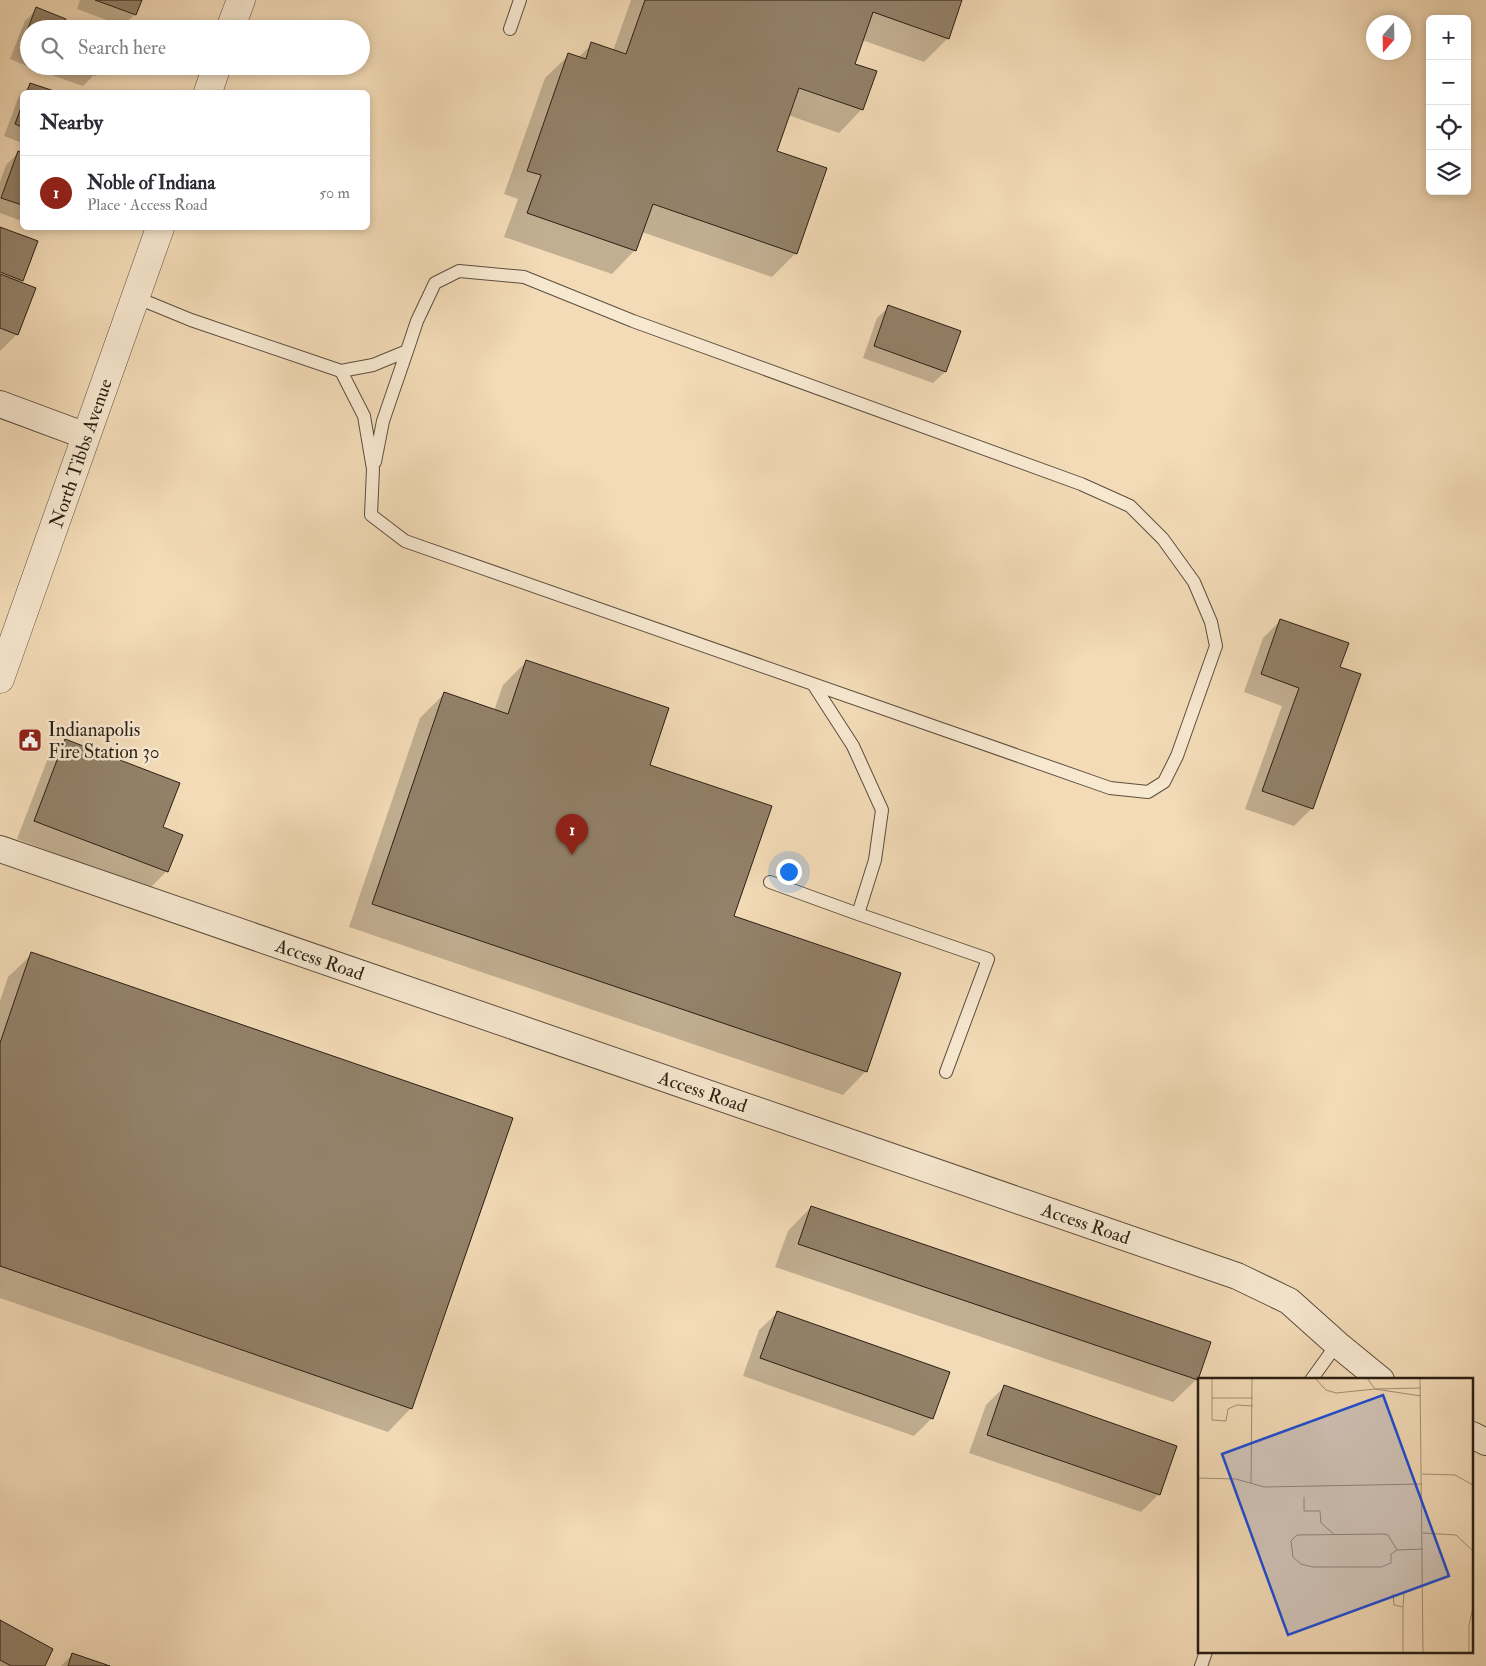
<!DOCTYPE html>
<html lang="en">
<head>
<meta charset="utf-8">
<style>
	body { margin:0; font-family:"IM FELL Double Pica",serif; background:#f7f7f7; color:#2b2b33 }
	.controls { position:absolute; right:15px; top:15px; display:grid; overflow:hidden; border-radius:8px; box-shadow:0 2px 8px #0003 }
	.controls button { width:45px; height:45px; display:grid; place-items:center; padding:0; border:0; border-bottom:1px solid #e1e1e2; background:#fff; color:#2b2b33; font:25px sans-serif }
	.compass { position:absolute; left:1366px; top:15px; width:45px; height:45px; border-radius:50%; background:#fff; box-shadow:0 2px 8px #0003; rotate:200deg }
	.you { position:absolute; left:788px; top:871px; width:18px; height:18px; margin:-12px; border:4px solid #fff; border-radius:50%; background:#1a73e8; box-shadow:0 0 0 8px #1a73e833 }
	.badge { display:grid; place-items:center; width:32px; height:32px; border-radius:50%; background:#8f2418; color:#fff; font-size:16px; font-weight:700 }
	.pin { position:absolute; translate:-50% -41px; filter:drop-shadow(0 1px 2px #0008) }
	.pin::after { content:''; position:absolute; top:26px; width:18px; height:15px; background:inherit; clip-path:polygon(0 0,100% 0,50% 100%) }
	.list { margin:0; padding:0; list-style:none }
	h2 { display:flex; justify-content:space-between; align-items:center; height:65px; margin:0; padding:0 20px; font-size:21px }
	h2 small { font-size:16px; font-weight:400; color:#7c7c81 }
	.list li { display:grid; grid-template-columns:32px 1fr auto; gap:15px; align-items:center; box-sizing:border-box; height:75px; padding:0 20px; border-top:1px solid #e1e1e2 }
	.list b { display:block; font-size:19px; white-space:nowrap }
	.list p { margin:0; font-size:16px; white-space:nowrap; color:#7c7c81 }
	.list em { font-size:16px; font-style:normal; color:#7c7c81 }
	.icon { flex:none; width:28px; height:28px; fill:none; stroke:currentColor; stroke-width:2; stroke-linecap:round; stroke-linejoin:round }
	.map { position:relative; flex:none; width:1486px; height:1666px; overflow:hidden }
	.search { position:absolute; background:#fff; box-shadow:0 2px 8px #0003; left:20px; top:20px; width:350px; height:55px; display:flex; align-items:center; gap:12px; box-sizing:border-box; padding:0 18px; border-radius:28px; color:#7c7c81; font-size:19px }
	.panel { position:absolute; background:#fff; box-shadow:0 2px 8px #0003; left:20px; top:90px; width:350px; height:140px; border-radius:8px }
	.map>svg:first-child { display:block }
</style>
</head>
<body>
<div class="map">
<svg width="1486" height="1666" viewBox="0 0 1486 1666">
	<rect width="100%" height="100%" fill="#f3dbb7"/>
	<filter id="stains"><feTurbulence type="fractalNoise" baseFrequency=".004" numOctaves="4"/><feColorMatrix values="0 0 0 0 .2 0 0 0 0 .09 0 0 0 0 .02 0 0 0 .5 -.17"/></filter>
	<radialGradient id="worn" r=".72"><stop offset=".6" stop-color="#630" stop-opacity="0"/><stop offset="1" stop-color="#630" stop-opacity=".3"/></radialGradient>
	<path fill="#0003" d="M 80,0 L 140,0 L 135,14 L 123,26 L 77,9 Z
		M 631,0 L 961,0 L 947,39 L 924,62 L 862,40 L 853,64 L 862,109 L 839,133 L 788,115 L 775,152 L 825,169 L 795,254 L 772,277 L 642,232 L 635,250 L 612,274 L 504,237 L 518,199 L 504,194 L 545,78 L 569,55 L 578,58 L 592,44 L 613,51 Z
		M 37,9 L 29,29 L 29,66 L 41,66 L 37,70 L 10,59 L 25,21 Z
		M 48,66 L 98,66 L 95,74 L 83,86 L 46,73 Z
		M 31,84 L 53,92 L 22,92 L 22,143 L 4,136 L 19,96 Z
		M 18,153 L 22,154 L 22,221 L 0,213 L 0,182 L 6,165 Z
		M 0,228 L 22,280 L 20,283 L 17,334 L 0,351 Z
		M 889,307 L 945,372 L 933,383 L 863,358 L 877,318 Z
		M 1281,620 L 1339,668 L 1312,808 L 1294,826 L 1245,809 L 1282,706 L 1244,692 L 1263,638 Z
		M 527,661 L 648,765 L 733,917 L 866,1071 L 843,1095 L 349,927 L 420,718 L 444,694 L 494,711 L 503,685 Z
		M 65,741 L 162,828 L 167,871 L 149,889 L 17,839 L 48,758 Z
		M 32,954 L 411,1408 L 388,1432 L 0,1298 L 0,1001 L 8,977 Z
		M 811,1207 L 1197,1379 L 1173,1402 L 775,1267 L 788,1231 Z
		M 777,1313 L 932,1418 L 914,1436 L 743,1376 L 759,1330 Z
		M 1004,1387 L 1159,1494 L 1141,1512 L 969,1453 L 986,1405 Z
		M 0,1621 L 43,1666 L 0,1666 Z
		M 73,1654 L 107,1666 L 61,1666 Z"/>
	<path fill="#938169" stroke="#2a1f14" d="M 95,0 L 142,0 L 136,15 Z
		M 645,0 L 962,0 L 949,39 L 873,12 L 855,64 L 877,71 L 863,110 L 799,88 L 777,151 L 827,168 L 797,254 L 653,204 L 636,251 L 527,213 L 541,175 L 527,171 L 568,53 L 586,59 L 591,42 L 626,54 Z
		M 36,7 L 66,19 L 63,29 L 29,29 L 29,50 L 21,47 Z
		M 71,21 L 92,29 L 69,29 Z
		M 71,66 L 99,66 L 96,75 Z
		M 30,83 L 57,92 L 27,92 Z
		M 22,105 L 22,127 L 15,124 Z
		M 18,151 L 22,153 L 22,205 L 1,198 Z
		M 0,227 L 38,241 L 23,281 L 0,272 Z
		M 0,274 L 36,288 L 18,335 L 0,328 Z
		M 888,305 L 961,331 L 946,372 L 874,346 Z
		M 1280,619 L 1349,643 L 1340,667 L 1361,674 L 1313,809 L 1262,791 L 1299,688 L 1261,674 Z
		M 526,660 L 669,708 L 650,765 L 772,806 L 734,916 L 901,973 L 867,1072 L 372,904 L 444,692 L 508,714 Z
		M 65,739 L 180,783 L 163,827 L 183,835 L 168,872 L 34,821 Z
		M 31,952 L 513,1118 L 412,1409 L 0,1266 L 0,1043 Z
		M 811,1206 L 1211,1342 L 1198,1380 L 798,1244 Z
		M 777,1311 L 950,1372 L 933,1419 L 760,1358 Z
		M 1004,1385 L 1177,1446 L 1160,1495 L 987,1435 Z
		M 0,1620 L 53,1649 L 45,1666 L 11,1666 L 0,1660 Z
		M 72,1653 L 110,1666 L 68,1666 Z"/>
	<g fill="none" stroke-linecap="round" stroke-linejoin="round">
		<g stroke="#5c4e3d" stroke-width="14">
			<path id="service" d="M 510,29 L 520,0
				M 135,297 L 191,320 L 341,371 L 373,365 L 407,351 L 417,321 L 435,283 L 459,271 L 524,277 L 633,321 L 1081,484 L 1130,506 L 1163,539 L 1194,582 L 1211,622 L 1216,646 L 1177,756 L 1164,782 L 1148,792 L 1110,788 L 405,541 L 371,515 L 373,469 L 364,416 L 341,371
				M 375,462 L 383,421 L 407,351
				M 813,684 L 853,746 L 882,810 L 875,860 L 858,914 L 988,959 L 946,1072
				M 770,882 L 858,914
				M 1311,1380 L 1337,1344
				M 1201,1666 L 1206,1652"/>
		</g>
		<g stroke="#5c4e3d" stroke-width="28">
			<path id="minor" d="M 0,404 L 86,436
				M 0,849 L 1237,1276 L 1289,1301 L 1337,1344 L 1381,1380
				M 1472,1435 L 1486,1442"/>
		</g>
		<g stroke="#5c4e3d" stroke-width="29">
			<path id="tertiary" d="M 230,29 L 241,0
				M 208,92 L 217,66
				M 0,679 L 160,228"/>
		</g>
		<use href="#service" stroke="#f7e8d0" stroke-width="12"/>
		<use href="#minor" stroke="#f7e8d0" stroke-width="26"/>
		<use href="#tertiary" stroke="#f7e8d0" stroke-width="28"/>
	</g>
	<defs>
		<g id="civic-square" transform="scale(1.25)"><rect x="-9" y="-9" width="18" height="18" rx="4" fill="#8f2418" stroke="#f7e8d0"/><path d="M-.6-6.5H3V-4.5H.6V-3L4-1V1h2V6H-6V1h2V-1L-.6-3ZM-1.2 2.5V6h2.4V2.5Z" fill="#fff"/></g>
	</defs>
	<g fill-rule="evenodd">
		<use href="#civic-square" x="30" y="740"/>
	</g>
	<g text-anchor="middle" stroke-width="5" stroke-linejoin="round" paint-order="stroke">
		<g font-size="19" fill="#2a1f14" stroke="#f7e8d0">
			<text transform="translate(80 453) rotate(-71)" y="7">North Tibbs Avenue</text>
			<text transform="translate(320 959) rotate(19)" y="7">Access Road</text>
			<text transform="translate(703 1091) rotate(19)" y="7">Access Road</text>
			<text transform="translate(1086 1223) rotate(19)" y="7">Access Road</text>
		</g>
		<g font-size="19" fill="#2a1f14" stroke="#f7e8d0" text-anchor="start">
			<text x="48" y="736">Indianapolis<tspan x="48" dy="22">Fire Station 30</tspan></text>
		</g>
	</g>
	<g transform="translate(1198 1378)">
		<rect width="275" height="275" fill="#f3dbb7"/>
		<path fill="none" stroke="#a39076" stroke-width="1" d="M 14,0 L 14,42 L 28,43 L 30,31 L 39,27 L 55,28M 117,0 L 128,12 L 138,15 L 177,11 L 223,18M 169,0 L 177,11 L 223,10M 222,0 L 225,275M 14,20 L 55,20M 224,96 L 257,97 L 275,107M 0,100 L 38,101 L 66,109 L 224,106M 53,105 L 54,0M 106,119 L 106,133 L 122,133 L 123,145 L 136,156M 225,155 L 258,157 L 275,173M 199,172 L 190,157 L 186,156 L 99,157 L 93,163 L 95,179 L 103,186 L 115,189 L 183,189 L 193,185 L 193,176 L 199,172 L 225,171M 195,216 L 196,227 L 205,229 L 206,216M 205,275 L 205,229M 271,275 L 271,247 L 275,229"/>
		<path fill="#1d4ed8" fill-opacity="0.15" stroke="#1d4ed8" stroke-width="2.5" d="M 185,17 L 251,198 L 90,257 L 24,76 Z"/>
		<rect width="275" height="275" fill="none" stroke="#2a1f14" stroke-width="2.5"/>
	</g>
	<rect width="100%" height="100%" filter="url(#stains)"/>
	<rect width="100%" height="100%" fill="url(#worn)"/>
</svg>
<div class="controls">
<button>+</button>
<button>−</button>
<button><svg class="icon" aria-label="locate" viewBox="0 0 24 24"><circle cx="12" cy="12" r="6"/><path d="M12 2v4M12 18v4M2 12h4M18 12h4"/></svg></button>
<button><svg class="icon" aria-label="layers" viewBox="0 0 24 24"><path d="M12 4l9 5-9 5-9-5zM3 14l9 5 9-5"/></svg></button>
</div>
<svg class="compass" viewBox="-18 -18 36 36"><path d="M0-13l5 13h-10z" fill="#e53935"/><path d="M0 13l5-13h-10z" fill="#7c7c81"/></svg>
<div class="you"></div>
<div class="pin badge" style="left:572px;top:855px">1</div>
<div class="search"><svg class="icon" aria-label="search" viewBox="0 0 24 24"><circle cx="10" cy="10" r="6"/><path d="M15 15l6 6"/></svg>Search here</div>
<section class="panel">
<h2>Nearby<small></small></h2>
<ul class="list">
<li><span class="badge">1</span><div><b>Noble of Indiana</b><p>Place · Access Road</p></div><em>50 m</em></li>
</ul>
</section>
</div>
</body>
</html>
